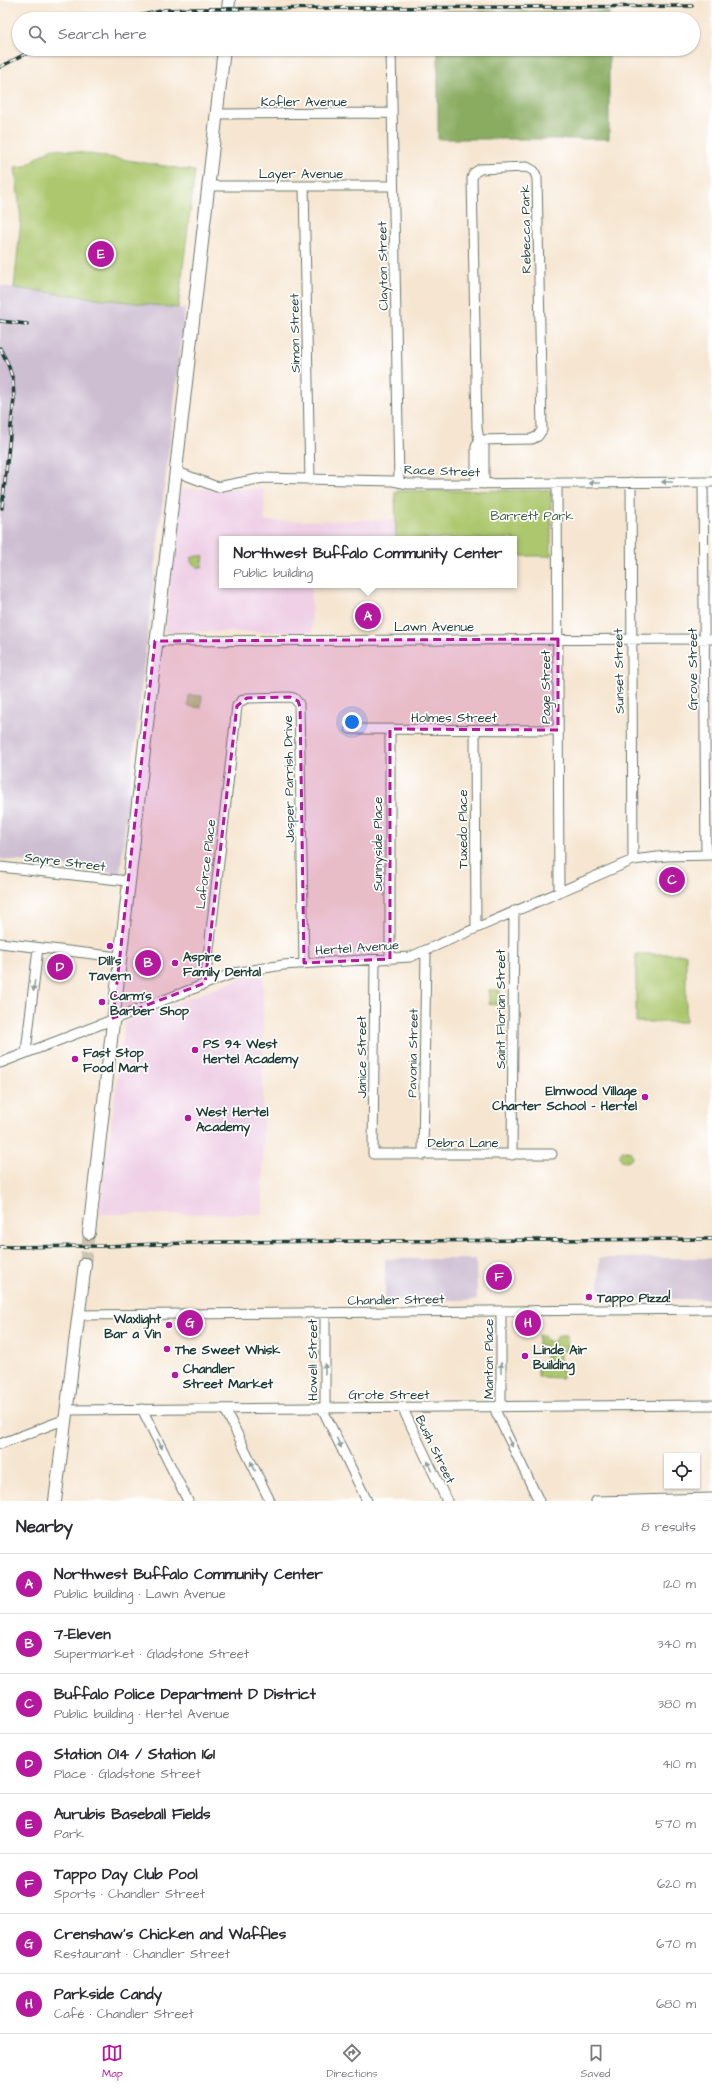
<!DOCTYPE html>
<html lang="en">
<head>
<meta charset="utf-8">
<style>
	body { margin:0; font-family:"Architects Daughter",sans-serif; background:#f2f2f3; color:#2b2b33 }
	.controls { position:absolute; right:12px; bottom:12px; display:grid; overflow:hidden; border-radius:0px; box-shadow:0 1px 3px #0004 }
	.controls button { width:36px; height:36px; display:grid; place-items:center; padding:0; border:0; border-bottom:1px solid #e1e1e2; background:#fff; color:#2b2b33; font:20px sans-serif }
	.you { position:absolute; left:352px; top:722px; width:14px; height:14px; margin:-10px; border:3px solid #fff; border-radius:50%; background:#1a73e8; box-shadow:0 0 0 6px #1a73e833 }
	.badge { display:grid; place-items:center; width:26px; height:26px; border-radius:50%; background:#b5179e; color:#fff; font-size:13px; font-weight:700 }
	.pin { position:absolute; translate:-50% -50%; border:2px solid #fff; box-shadow:0 1px 4px #0006 }
	.popup { position:absolute; left:219px; top:536px; width:298px; height:52px; box-sizing:border-box; display:grid; place-content:center; border-radius:0px; background:#fff; filter:drop-shadow(0 1px 3px #0005); font-size:13px; white-space:nowrap; color:#7c7c81 }
	.popup b { font-size:15px; color:#2b2b33 }
	.popup::after { content:''; position:absolute; left:50%; top:100%; margin-left:-8px; border:8px solid transparent; border-top-color:#fff }
	.list { margin:0; padding:0; list-style:none }
	h2 { display:flex; justify-content:space-between; align-items:center; height:52px; margin:0; padding:0 16px; font-size:17px }
	h2 small { font-size:13px; font-weight:400; color:#7c7c81 }
	.list li { display:grid; grid-template-columns:26px 1fr auto; gap:12px; align-items:center; box-sizing:border-box; height:60px; padding:0 16px; border-top:1px solid #e1e1e2 }
	.list b { display:block; font-size:15px; white-space:nowrap }
	.list p { margin:0; font-size:13px; white-space:nowrap; color:#7c7c81 }
	.list em { font-size:13px; font-style:normal; color:#7c7c81 }
	.icon { flex:none; width:22px; height:22px; fill:none; stroke:currentColor; stroke-width:2; stroke-linecap:round; stroke-linejoin:round }
	.map { position:relative; flex:none; width:712px; height:1501px; overflow:hidden }
	.search { position:absolute; background:#fff; box-shadow:0 1px 3px #0004; left:12px; right:12px; top:12px; height:44px; display:flex; align-items:center; gap:10px; box-sizing:border-box; padding:0 14px; border-radius:22px; color:#7c7c81; font-size:15px }
	.sheet { height:532px; background:#fff }
	nav { display:flex; justify-content:space-around; align-items:center; box-sizing:border-box; height:56px; border-top:1px solid #e1e1e2; background:#fff; font-size:11px; color:#7c7c81 }
	nav a { display:grid; justify-items:center; gap:2px }
	nav .on { color:#b5179e }
	.map>svg:first-child { display:block }
</style>
</head>
<body>
<div class="map">
<svg width="712" height="1501" viewBox="0 0 712 1501">
	<rect width="100%" height="100%" fill="#fff"/>
	<filter id="ink" filterUnits="userSpaceOnUse"><feTurbulence type="fractalNoise" baseFrequency=".025" numOctaves="2"/><feDisplacementMap in="SourceGraphic" scale="8" xChannelSelector="R" yChannelSelector="G"/><feConvolveMatrix kernelMatrix="1 2 1 2 8 2 1 2 1" color-interpolation-filters="sRGB"/></filter>
	<filter id="wash" filterUnits="userSpaceOnUse"><feTurbulence type="fractalNoise" baseFrequency=".012" numOctaves="4" result="noise"/><feDisplacementMap in="SourceGraphic" scale="16" xChannelSelector="R" yChannelSelector="G"/><feGaussianBlur stdDeviation="0.9" result="paint"/><feColorMatrix in="noise" values="0 0 0 0 0 0 0 0 0 0 0 0 0 0 0 0 0 1.4 0 .05"/><feComposite in="paint" operator="in"/></filter>
	<g filter="url(#wash)">
		<rect width="100%" height="100%" fill="#f6e6d1"/>
		<path fill="#efd0e6" d="M 181,489 L 264,489 L 265,521 L 395,520 L 396,539 L 222,539 L 222,585 L 311,585 L 312,632 L 165,632 Z
			M 263,975 L 263,1214 L 99,1214 L 125,1022 L 246,977 Z"/>
		<path fill="#cdbed2" d="M 0,286 L 185,309 L 120,873 L 0,859 Z
			M 599,1258 L 712,1258 L 712,1299 L 599,1299 Z
			M 385,1259 L 476,1259 L 477,1300 L 385,1300 Z"/>
		<path fill="#acc76d" stroke="#668250" d="M 52,148 L 195,171 L 178,308 L 14,288 L 21,220 L 15,167 L 25,166 Z
			M 551,490 L 551,556 L 514,556 L 514,539 L 396,539 L 395,491 Z
			M 197,556 L 204,556 L 202,567 L 197,567 L 191,562 L 191,558 Z
			M 189,695 L 202,696 L 201,708 L 188,706 Z
			M 636,954 L 686,954 L 686,1022 L 636,1022 Z
			M 489,990 L 500,990 L 500,1005 L 489,1004 Z
			M620 1156a6 6 0 1 1 12 0a6 6 0 1 1-12 0Z
			M 538,1335 L 544,1335 L 546,1340 L 551,1342 L 556,1340 L 558,1335 L 567,1335 L 567,1351 L 560,1351 L 560,1370 L 563,1370 L 563,1378 L 538,1377 L 538,1362 L 545,1362 L 545,1345 L 538,1345 Z"/>
		<path fill="#89ac60" stroke="#54744a" d="M 438,11 L 609,12 L 609,19 L 438,19 Z
			M 438,49 L 609,49 L 609,139 L 438,139 Z"/>
		<path fill="#4bacca" stroke="#35747f" d="M 493,1273 L 506,1273 L 506,1281 L 493,1281 Z"/>
	</g>
	<g filter="url(#ink)">
		<g fill="none" stroke-linecap="round" stroke-linejoin="round">
			<path stroke="#cbc4b2" stroke-width="12" stroke-dasharray="12 6" stroke-linecap="butt" d="M 85,1264 L 89,1233"/>
			<g stroke="#6a786b" stroke-width="11">
				<path id="minor" d="M 391,49 L 399,482
					M 216,114 L 392,113
					M 527,167 L 534,171 L 537,178 L 542,430 L 538,436 L 532,439 L 479,440 L 477,428 L 472,178 L 474,173 L 480,169 Z
					M 208,186 L 393,186
					M 304,186 L 310,480
					M 479,440 L 484,447 L 484,484
					M 175,471 L 217,487 L 263,478 L 393,481 L 408,484 L 445,484 L 712,482
					M 631,482 L 633,860
					M 703,482 L 706,855
					M 476,484 L 476,447 L 479,440
					M 557,484 L 559,891
					M 155,641 L 712,639
					M 350,729 L 558,730
					M 475,730 L 476,928
					M 0,867 L 128,881
					M 0,943 L 119,957
					M 390,959 L 390,729
					M 375,960 L 373,1154 L 552,1154
					M 205,983 L 237,706 L 241,701 L 247,698 L 290,697 L 294,698 L 299,704 L 304,963
					M 26,1052 L 38,948
					M 0,1063 L 234,973 L 283,965 L 410,957 L 633,860 L 666,856 L 712,855
					M 423,1155 L 426,951
					M 512,1155 L 514,911
					M 501,1311 L 501,1407
					M 325,1313 L 325,1408
					M 79,1315 L 712,1309
					M 402,1407 L 447,1501
					M 496,1407 L 496,1412 L 539,1501
					M 322,1408 L 367,1501
					M 142,1409 L 188,1501
					M 225,1409 L 270,1501
					M 67,1410 L 712,1405
					M 0,1444 L 66,1419
					M 596,1501 L 712,1498"/>
			</g>
			<g stroke="#6a786b" stroke-width="14">
				<path id="major" d="M 227,19 L 229,0
					M 89,1233 L 224,49
					M 55,1501 L 85,1264"/>
			</g>
			<use href="#minor" stroke="#fff" stroke-width="9"/>
			<use href="#major" stroke="#fff" stroke-width="12"/>
			<g stroke="#1f3d34" stroke-width="3.5">
				<path id="rail" d="M 126,19 L 165,10 L 193,9 L 692,6
					M 0,67 L 35,49
					M 0,321 L 27,324
					M 0,348 L 8,364 L 13,380 L 14,399 L 2,508
					M 0,1247 L 104,1246 L 216,1242 L 712,1239"/>
			</g>
			<use href="#rail" stroke="#fff" stroke-width="2" stroke-dasharray="6" stroke-linecap="butt"/>
		</g>
		<defs><path id="oneway-solid" d="M-6-.8H1V-3.2L6.5 0L1 3.2V.8H-6Z"/></defs>
		<g fill="#8f9e9a">
			<use href="#oneway-solid" transform="translate(667 482) rotate(180)"/>
			<use href="#oneway-solid" transform="translate(594 483) rotate(180)"/>
			<use href="#oneway-solid" transform="translate(34 986) rotate(97)"/>
			<use href="#oneway-solid" transform="translate(501 1368) rotate(-90)"/>
			<use href="#oneway-solid" transform="translate(325 1369) rotate(-90)"/>
			<use href="#oneway-solid" transform="translate(510 1442) rotate(64)"/>
			<use href="#oneway-solid" transform="translate(339 1443) rotate(64)"/>
			<use href="#oneway-solid" transform="translate(160 1444) rotate(64)"/>
			<use href="#oneway-solid" transform="translate(253 1466) rotate(-116)"/>
			<use href="#oneway-solid" transform="translate(430 1466) rotate(-116)"/>
		</g>
	</g>
	<path fill="#b5179e" fill-opacity="0.2" stroke="#b5179e" stroke-width="3" stroke-dasharray="8 5" stroke-linejoin="round" d="M 558,639 L 558,730 L 390,729 L 390,959 L 304,963 L 300,707 L 298,701 L 290,697 L 247,698 L 237,706 L 205,983 L 113,1018 L 155,641 Z"/>
	<g fill="#b5179e" stroke="#fff" stroke-width="1.5">
		<circle cx="110" cy="946" r="4"/>
		<circle cx="175" cy="963" r="4"/>
		<circle cx="102" cy="1002" r="4"/>
		<circle cx="195" cy="1050" r="4"/>
		<circle cx="75" cy="1059" r="4"/>
		<circle cx="645" cy="1097" r="4"/>
		<circle cx="188" cy="1118" r="4"/>
		<circle cx="589" cy="1297" r="4"/>
		<circle cx="169" cy="1325" r="4"/>
		<circle cx="167" cy="1349" r="4"/>
		<circle cx="525" cy="1356" r="4"/>
		<circle cx="175" cy="1375" r="4"/>
	</g>
	<g text-anchor="middle" stroke-width="3.5" stroke-linejoin="round" paint-order="stroke">
		<g font-size="13" fill="#1f3d34" stroke="#fff">
			<text x="304" y="106">Kofler Avenue</text>
			<text x="301" y="178">Layer Avenue</text>
			<text transform="translate(525 229) rotate(-91)" y="5">Rebecca Park</text>
			<text transform="translate(382 266) rotate(-91)" y="5">Clayton Street</text>
			<text transform="translate(294 333) rotate(-91)" y="5">Simon Street</text>
			<text transform="translate(442 470) rotate(2)" y="5">Race Street</text>
			<text x="434" y="631">Lawn Avenue</text>
			<text transform="translate(692 669) rotate(-90)" y="5">Grove Street</text>
			<text transform="translate(618 671) rotate(-91)" y="5">Sunset Street</text>
			<text transform="translate(545 687) rotate(-90)" y="5">Page Street</text>
			<text x="454" y="722">Holmes Street</text>
			<text transform="translate(288 779) rotate(-91)" y="5">Jasper Parrish Drive</text>
			<text transform="translate(462 829) rotate(-90)" y="5">Tuxedo Place</text>
			<text transform="translate(377 844) rotate(-90)" y="5">Sunnyside Place</text>
			<text transform="translate(65 861) rotate(7)" y="5">Sayre Street</text>
			<text transform="translate(205 864) rotate(-83)" y="5">Laforce Place</text>
			<text transform="translate(357 947) rotate(-4)" y="5">Hertel Avenue</text>
			<text transform="translate(500 1009) rotate(-90)" y="5">Saint Florian Street</text>
			<text transform="translate(412 1053) rotate(-89)" y="5">Pavonia Street</text>
			<text transform="translate(361 1057) rotate(-90)" y="5">Janice Street</text>
			<text x="463" y="1147">Debra Lane</text>
			<text transform="translate(396 1299) rotate(-1)" y="5">Chandler Street</text>
			<text transform="translate(488 1359) rotate(-90)" y="5">Manton Place</text>
			<text transform="translate(312 1360) rotate(-90)" y="5">Howell Street</text>
			<text x="389" y="1399">Grote Street</text>
			<text transform="translate(436 1449) rotate(64)" y="5">Bush Street</text>
		</g>
		<g font-size="13" fill="#426042" stroke="#fff">
			<text x="532" y="520">Barrett Park</text>
		</g>
		<g font-size="13" font-weight="bold" fill="#1f3d34" stroke="#fff" text-anchor="start">
			<text x="183" y="961">Aspire<tspan x="183" dy="15">Family Dental</tspan></text>
			<text x="110" y="965" text-anchor="middle">Dill's<tspan x="110" dy="15">Tavern</tspan></text>
			<text x="110" y="1000">Carm's<tspan x="110" dy="15">Barber Shop</tspan></text>
			<text x="203" y="1048">PS 94 West<tspan x="203" dy="15">Hertel Academy</tspan></text>
			<text x="83" y="1057">Fast Stop<tspan x="83" dy="15">Food Mart</tspan></text>
			<text x="637" y="1095" text-anchor="end">Elmwood Village<tspan x="637" dy="15">Charter School - Hertel</tspan></text>
			<text x="196" y="1116">West Hertel<tspan x="196" dy="15">Academy</tspan></text>
			<text x="597" y="1302">Tappo Pizza!</text>
			<text x="161" y="1323" text-anchor="end">Waxlight<tspan x="161" dy="15">Bar a Vin</tspan></text>
			<text x="175" y="1354">The Sweet Whisk</text>
			<text x="533" y="1354">Linde Air<tspan x="533" dy="15">Building</tspan></text>
			<text x="183" y="1373">Chandler<tspan x="183" dy="15">Street Market</tspan></text>
		</g>
	</g>
</svg>
<div class="controls">
<button><svg class="icon" aria-label="locate" viewBox="0 0 24 24"><circle cx="12" cy="12" r="6"/><path d="M12 2v4M12 18v4M2 12h4M18 12h4"/></svg></button>
</div>
<div class="you"></div>
<div class="pin badge" style="left:368px;top:616px">A</div>
<div class="popup"><b>Northwest Buffalo Community Center</b>Public building</div>
<div class="pin badge" style="left:148px;top:963px">B</div>
<div class="pin badge" style="left:672px;top:880px">C</div>
<div class="pin badge" style="left:60px;top:967px">D</div>
<div class="pin badge" style="left:101px;top:254px">E</div>
<div class="pin badge" style="left:499px;top:1277px">F</div>
<div class="pin badge" style="left:190px;top:1323px">G</div>
<div class="pin badge" style="left:528px;top:1323px">H</div>
<div class="search"><svg class="icon" aria-label="search" viewBox="0 0 24 24"><circle cx="10" cy="10" r="6"/><path d="M15 15l6 6"/></svg>Search here</div>
</div>
<section class="sheet">
<h2>Nearby<small>8 results</small></h2>
<ul class="list">
<li><span class="badge">A</span><div><b>Northwest Buffalo Community Center</b><p>Public building · Lawn Avenue</p></div><em>120 m</em></li>
<li><span class="badge">B</span><div><b>7-Eleven</b><p>Supermarket · Gladstone Street</p></div><em>340 m</em></li>
<li><span class="badge">C</span><div><b>Buffalo Police Department D District</b><p>Public building · Hertel Avenue</p></div><em>380 m</em></li>
<li><span class="badge">D</span><div><b>Station 014 / Station 161</b><p>Place · Gladstone Street</p></div><em>410 m</em></li>
<li><span class="badge">E</span><div><b>Aurubis Baseball Fields</b><p>Park</p></div><em>570 m</em></li>
<li><span class="badge">F</span><div><b>Tappo Day Club Pool</b><p>Sports · Chandler Street</p></div><em>620 m</em></li>
<li><span class="badge">G</span><div><b>Crenshaw's Chicken and Waffles</b><p>Restaurant · Chandler Street</p></div><em>670 m</em></li>
<li><span class="badge">H</span><div><b>Parkside Candy</b><p>Café · Chandler Street</p></div><em>680 m</em></li>
</ul>
</section>
<nav>
<a class="on"><svg class="icon" aria-label="map" viewBox="0 0 24 24"><path d="M3 6l6-2 6 2 6-2v14l-6 2-6-2-6 2zM9 4v14M15 6v14"/></svg>Map</a>
<a><svg class="icon" aria-label="directions" viewBox="0 0 24 24"><path d="M12 3l9 9-9 9-9-9zM9 14v-3h6M13 9l2 2-2 2"/></svg>Directions</a>
<a><svg class="icon" aria-label="saved" viewBox="0 0 24 24"><path d="M7 4h10v16l-5-4-5 4z"/></svg>Saved</a>
</nav>
</body>
</html>
